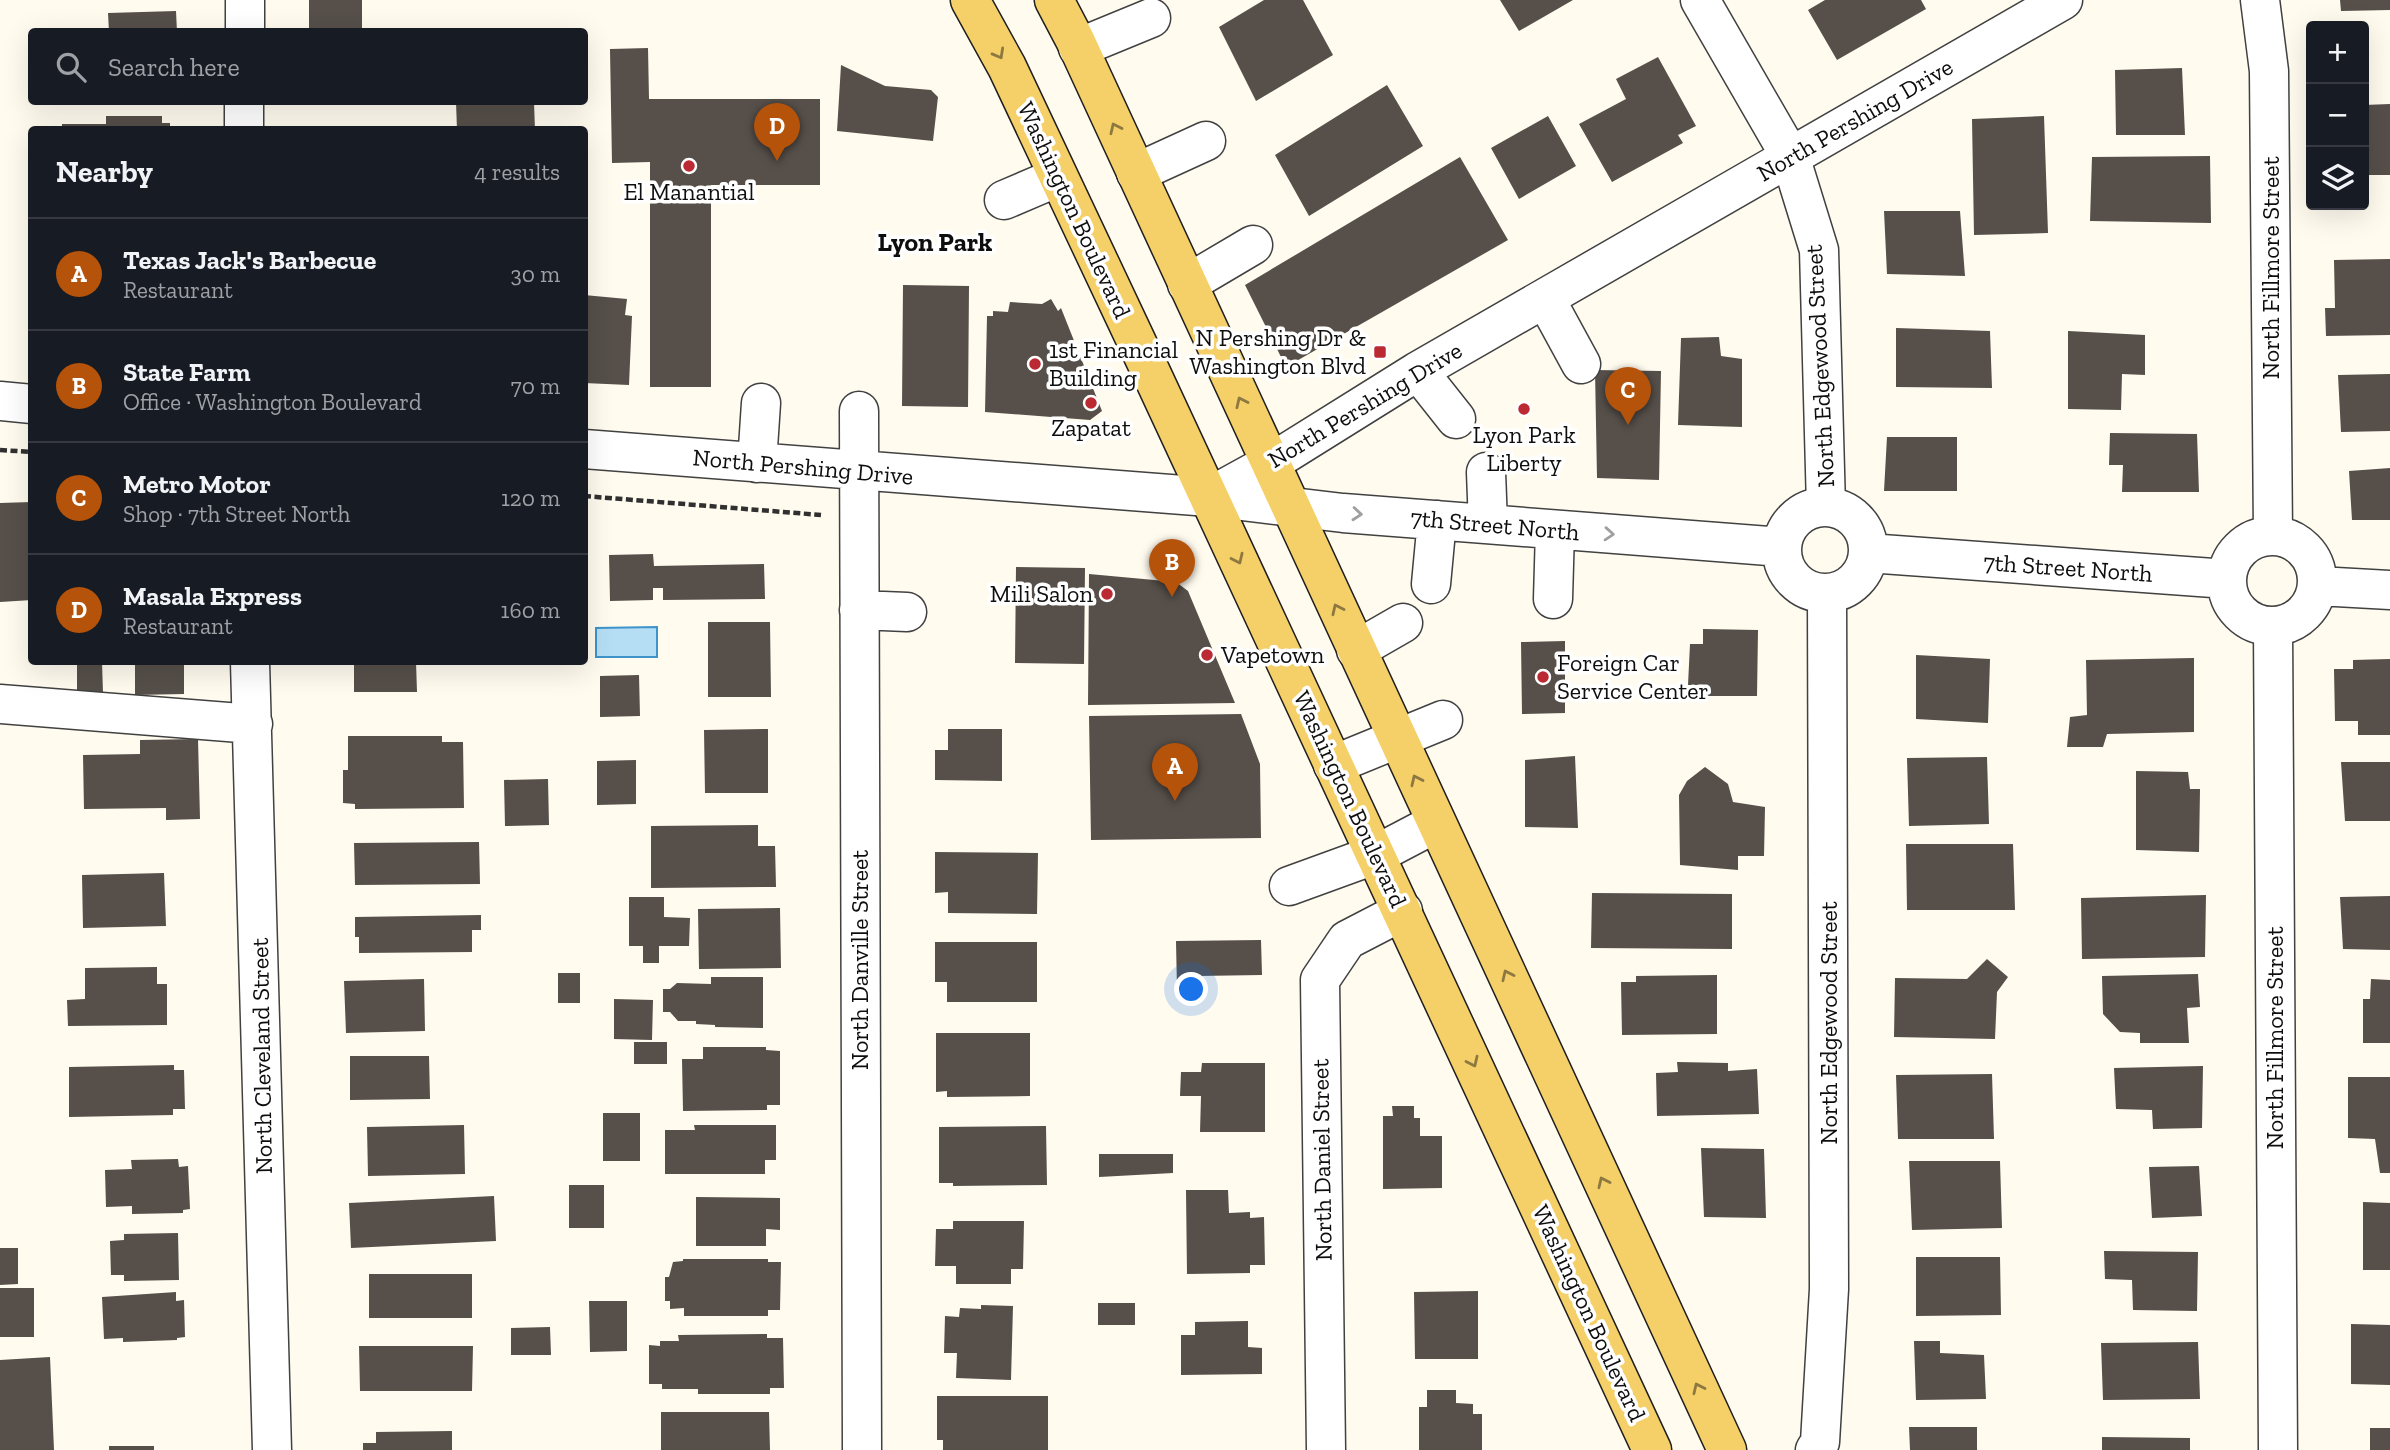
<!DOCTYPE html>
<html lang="en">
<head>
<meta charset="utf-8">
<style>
	body { margin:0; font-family:"Zilla Slab",serif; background:#242831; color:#f1f3f6 }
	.controls { position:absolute; right:21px; top:21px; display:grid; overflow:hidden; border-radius:7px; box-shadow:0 7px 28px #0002 }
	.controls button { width:63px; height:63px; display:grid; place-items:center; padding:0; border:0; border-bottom:2px solid #363941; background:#171b24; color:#f1f3f6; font:35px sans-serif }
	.you { position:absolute; left:1192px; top:990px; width:24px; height:24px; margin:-18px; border:5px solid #fff; border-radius:50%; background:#1a73e8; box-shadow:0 0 0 10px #1a73e833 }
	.badge { display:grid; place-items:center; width:46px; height:46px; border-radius:50%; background:#b45309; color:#fff; font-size:23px; font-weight:700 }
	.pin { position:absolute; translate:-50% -58px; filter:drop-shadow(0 2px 4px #0008) }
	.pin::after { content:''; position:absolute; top:37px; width:24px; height:21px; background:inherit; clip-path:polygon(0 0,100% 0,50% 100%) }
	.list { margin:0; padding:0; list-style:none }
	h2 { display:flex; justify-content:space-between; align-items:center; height:91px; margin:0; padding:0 28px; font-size:30px }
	h2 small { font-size:23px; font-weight:400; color:#9ea1a6 }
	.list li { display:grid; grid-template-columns:46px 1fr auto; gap:21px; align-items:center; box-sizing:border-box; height:112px; padding:0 28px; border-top:2px solid #363941 }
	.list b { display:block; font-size:26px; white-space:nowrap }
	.list p { margin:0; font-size:23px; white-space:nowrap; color:#9ea1a6 }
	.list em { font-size:23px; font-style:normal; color:#9ea1a6 }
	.icon { flex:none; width:38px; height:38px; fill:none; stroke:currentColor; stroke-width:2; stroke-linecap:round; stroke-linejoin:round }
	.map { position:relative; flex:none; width:2390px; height:1450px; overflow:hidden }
	.search { position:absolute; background:#171b24; box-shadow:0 7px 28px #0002; left:28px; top:28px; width:560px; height:77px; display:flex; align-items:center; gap:18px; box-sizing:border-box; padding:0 24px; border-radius:7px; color:#9ea1a6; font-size:26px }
	.panel { position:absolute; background:#171b24; box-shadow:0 7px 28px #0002; left:28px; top:126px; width:560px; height:539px; border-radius:7px }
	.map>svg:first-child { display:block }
</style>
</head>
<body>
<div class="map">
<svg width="2390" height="1450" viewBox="0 0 2390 1450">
	<rect width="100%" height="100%" fill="#fffbef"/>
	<path fill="#b5def5" stroke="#3e94ca" stroke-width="2" d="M 657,627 L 657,657 L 596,657 L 596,628 Z"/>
	<path fill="#564f4a" d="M 309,0 L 362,0 L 362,32 L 309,32 Z
		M 1264,0 L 1303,0 L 1333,55 L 1256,101 L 1219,27 Z
		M 1500,0 L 1573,0 L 1519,31 Z
		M 1825,0 L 1921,0 L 1926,9 L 1837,60 L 1808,10 Z
		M 2340,0 L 2390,0 L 2390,10 L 2341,11 Z
		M 176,11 L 177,32 L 109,32 L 108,13 Z
		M 648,48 L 649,99 L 820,99 L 820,185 L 711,185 L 711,387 L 650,387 L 650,162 L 612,163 L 610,49 Z
		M 1658,57 L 1696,126 L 1678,135 L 1683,143 L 1612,182 L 1579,124 L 1626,99 L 1616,79 Z
		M 841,65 L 885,86 L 931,90 L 938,97 L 933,141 L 837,131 Z
		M 2182,68 L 2185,135 L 2116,135 L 2115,70 Z
		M 1387,85 L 1423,146 L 1309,216 L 1275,155 Z
		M 298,102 L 367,102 L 367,105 L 298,105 Z
		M 456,102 L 534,102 L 535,130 L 457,130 Z
		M 2390,104 L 2390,175 L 2364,175 L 2364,105 Z
		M 106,116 L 162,116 L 162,123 L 170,123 L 170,130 L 62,130 L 62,124 L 106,124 Z
		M 1548,116 L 1576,166 L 1519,199 L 1491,148 Z
		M 2044,116 L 2048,233 L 1974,235 L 1972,119 Z
		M 2210,156 L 2211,223 L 2090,221 L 2092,157 Z
		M 1460,157 L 1508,240 L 1286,367 L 1245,285 Z
		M 1884,211 L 1960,211 L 1965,276 L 1887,274 Z
		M 2390,259 L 2390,335 L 2326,336 L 2325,308 L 2335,308 L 2334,260 Z
		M 903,285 L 969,286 L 968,407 L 902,406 Z
		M 584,295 L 627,299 L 625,315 L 632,316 L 629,385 L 584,383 Z
		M 1051,299 L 1058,311 L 1061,308 L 1102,411 L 1090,420 L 985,412 L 987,316 L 993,316 L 993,311 L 1008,312 L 1010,302 L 1042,304 Z
		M 1896,328 L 1990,331 L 1992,388 L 1896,387 Z
		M 2068,331 L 2145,335 L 2145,375 L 2122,374 L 2121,410 L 2068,409 Z
		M 1719,337 L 1721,356 L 1742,359 L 1742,427 L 1678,425 L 1681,338 Z
		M 1595,370 L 1661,371 L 1659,480 L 1597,478 Z
		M 2390,374 L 2390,431 L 2341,432 L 2338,375 Z
		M 2110,433 L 2197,434 L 2199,492 L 2122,492 L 2123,465 L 2109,465 Z
		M 1887,437 L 1957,437 L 1957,491 L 1884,491 Z
		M 2390,468 L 2390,520 L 2352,520 L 2349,471 Z
		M 32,502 L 32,600 L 0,602 L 0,503 Z
		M 653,554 L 654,566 L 764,564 L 765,599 L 663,600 L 663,588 L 653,588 L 653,600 L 610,601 L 609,555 Z
		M 1016,567 L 1085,568 L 1084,664 L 1015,663 Z
		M 1089,574 L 1176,582 L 1188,591 L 1235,703 L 1088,705 Z
		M 708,622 L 770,622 L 771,697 L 708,697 Z
		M 1703,629 L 1758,630 L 1757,696 L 1706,696 L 1703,685 L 1688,685 L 1690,644 L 1703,644 Z
		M 1565,641 L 1565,713 L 1522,714 L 1521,642 Z
		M 1916,655 L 1990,659 L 1988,723 L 1916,719 Z
		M 2194,658 L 2194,732 L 2107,734 L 2103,747 L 2067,747 L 2070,717 L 2087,715 L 2086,660 Z
		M 2390,659 L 2390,735 L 2358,735 L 2358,721 L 2335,721 L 2334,669 L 2353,669 L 2353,660 Z
		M 77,662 L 102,662 L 103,693 L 77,693 Z
		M 135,662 L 184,662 L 184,694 L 135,695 Z
		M 354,662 L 416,662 L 417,692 L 354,692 Z
		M 639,675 L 640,716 L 600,717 L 600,676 Z
		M 1241,714 L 1260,764 L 1261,838 L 1091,840 L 1089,716 Z
		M 768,729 L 768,793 L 705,793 L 704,730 Z
		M 948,729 L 1002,729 L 1002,781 L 935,780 L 935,750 L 948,750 Z
		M 348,736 L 442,736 L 442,742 L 463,742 L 464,808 L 355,809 L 355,804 L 343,803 L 343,770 L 348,770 Z
		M 198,739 L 200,819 L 166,820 L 166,808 L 84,809 L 83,755 L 140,754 L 140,740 Z
		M 1575,756 L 1578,828 L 1525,827 L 1525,760 Z
		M 1987,757 L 1989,824 L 1909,826 L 1907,758 Z
		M 636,760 L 636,804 L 597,805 L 597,761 Z
		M 2341,762 L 2390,762 L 2390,821 L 2345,821 Z
		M 1705,767 L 1728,784 L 1733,802 L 1765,807 L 1764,856 L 1738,856 L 1738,870 L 1680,865 L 1679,795 L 1687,781 Z
		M 2136,771 L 2188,772 L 2190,789 L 2200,789 L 2199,852 L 2136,850 Z
		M 548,779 L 549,825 L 505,826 L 504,780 Z
		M 758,825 L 758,846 L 775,846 L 776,887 L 651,888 L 651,826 Z
		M 479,842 L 480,884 L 355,885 L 354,843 Z
		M 1906,844 L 2013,844 L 2015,910 L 1907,910 Z
		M 935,852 L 1038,853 L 1037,914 L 948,913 L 948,892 L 935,893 Z
		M 164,873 L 166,926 L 83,928 L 82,875 Z
		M 1592,893 L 1732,894 L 1732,949 L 1591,948 Z
		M 2206,895 L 2205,957 L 2082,959 L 2081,898 Z
		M 2390,896 L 2390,950 L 2343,949 L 2340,897 Z
		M 629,897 L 664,897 L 664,917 L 690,918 L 689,946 L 659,946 L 659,963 L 643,963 L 643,946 L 629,946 Z
		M 780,908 L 781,968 L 699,969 L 698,909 Z
		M 481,915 L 481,930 L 472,930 L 472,952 L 359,953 L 359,937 L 355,937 L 355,917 Z
		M 1261,940 L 1262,975 L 1198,976 L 1198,989 L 1177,990 L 1176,941 Z
		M 935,942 L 1037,942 L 1037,1002 L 947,1002 L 947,982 L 935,982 Z
		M 1987,959 L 2008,977 L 1997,992 L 1995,1039 L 1894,1037 L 1895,978 L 1967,979 Z
		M 157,967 L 157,984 L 167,984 L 167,1025 L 68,1026 L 67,1000 L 85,999 L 85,968 Z
		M 558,973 L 580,973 L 580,1003 L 558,1003 Z
		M 2198,974 L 2200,1007 L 2187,1008 L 2189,1043 L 2140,1043 L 2140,1033 L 2120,1032 L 2103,1014 L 2102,976 Z
		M 1717,975 L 1717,1034 L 1622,1035 L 1621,982 L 1636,982 L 1636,976 Z
		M 711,977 L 763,977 L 763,1028 L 715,1027 L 715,1025 L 696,1024 L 696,1021 L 678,1021 L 670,1012 L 663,1012 L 663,989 L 670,989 L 677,983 L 711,984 Z
		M 424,979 L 425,1031 L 346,1033 L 344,981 Z
		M 2371,979 L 2390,980 L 2390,1043 L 2363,1043 L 2363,999 L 2370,999 Z
		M 614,999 L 653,1000 L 652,1040 L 614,1039 Z
		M 936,1033 L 1030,1033 L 1030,1096 L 947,1097 L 947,1091 L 936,1092 Z
		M 634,1042 L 667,1042 L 667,1064 L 634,1064 Z
		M 703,1047 L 766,1047 L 766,1050 L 780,1051 L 780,1105 L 767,1105 L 767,1110 L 683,1111 L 682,1059 L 703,1059 Z
		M 350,1056 L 429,1056 L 430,1099 L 350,1100 Z
		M 1677,1062 L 1728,1063 L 1728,1071 L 1757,1069 L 1759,1114 L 1657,1116 L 1656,1073 L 1678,1072 Z
		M 1202,1063 L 1265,1063 L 1265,1132 L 1200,1132 L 1201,1096 L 1180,1096 L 1181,1072 L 1201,1072 Z
		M 174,1065 L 174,1070 L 184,1070 L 185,1109 L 173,1109 L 173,1115 L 69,1117 L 69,1067 Z
		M 2203,1066 L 2202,1128 L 2153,1129 L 2152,1110 L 2116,1109 L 2114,1068 Z
		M 1992,1074 L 1994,1139 L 1898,1139 L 1896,1075 Z
		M 2348,1077 L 2390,1077 L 2390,1173 L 2380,1173 L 2375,1139 L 2348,1138 Z
		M 1392,1106 L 1414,1106 L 1414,1118 L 1420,1118 L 1420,1136 L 1442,1136 L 1442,1188 L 1383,1189 L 1383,1116 L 1393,1116 Z
		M 603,1113 L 640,1113 L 640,1161 L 603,1161 Z
		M 464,1125 L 465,1174 L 368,1176 L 367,1127 Z
		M 694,1125 L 776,1125 L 776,1160 L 765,1160 L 765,1174 L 665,1174 L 665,1130 L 695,1130 Z
		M 1046,1126 L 1047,1185 L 953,1186 L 953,1183 L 939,1183 L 939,1127 Z
		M 1701,1148 L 1764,1149 L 1766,1218 L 1704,1217 Z
		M 1099,1154 L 1173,1154 L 1173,1173 L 1099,1177 Z
		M 178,1159 L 179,1167 L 188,1166 L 190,1209 L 183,1210 L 183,1213 L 132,1214 L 132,1206 L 106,1207 L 105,1170 L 132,1169 L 131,1160 Z
		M 1909,1161 L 2000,1161 L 2002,1228 L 1912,1230 Z
		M 2199,1166 L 2202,1216 L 2152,1218 L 2149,1167 Z
		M 569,1185 L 604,1185 L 604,1228 L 569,1228 Z
		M 1186,1190 L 1228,1190 L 1229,1213 L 1250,1212 L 1250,1218 L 1264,1217 L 1265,1265 L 1250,1265 L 1250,1273 L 1187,1274 Z
		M 494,1196 L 496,1241 L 351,1248 L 349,1203 Z
		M 696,1197 L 780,1198 L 780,1230 L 766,1229 L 766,1246 L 696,1246 Z
		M 2363,1202 L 2390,1203 L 2390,1270 L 2363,1270 Z
		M 953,1221 L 1024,1221 L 1023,1269 L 1011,1269 L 1011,1284 L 956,1284 L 956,1266 L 935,1266 L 936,1229 L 953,1229 Z
		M 178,1233 L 179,1280 L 124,1281 L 124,1275 L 111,1275 L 110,1241 L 124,1240 L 124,1234 Z
		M 0,1248 L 18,1248 L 18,1284 L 0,1285 Z
		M 2104,1251 L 2198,1252 L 2197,1311 L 2133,1310 L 2132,1280 L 2105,1279 Z
		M 1916,1257 L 2000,1257 L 2001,1315 L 1916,1316 Z
		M 683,1259 L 768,1259 L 768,1262 L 781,1262 L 780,1310 L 768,1310 L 768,1316 L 684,1316 L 684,1308 L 670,1309 L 670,1301 L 665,1301 L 665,1277 L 669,1277 L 673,1262 L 683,1261 Z
		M 369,1274 L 472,1274 L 472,1318 L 369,1318 Z
		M 0,1288 L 34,1288 L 34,1337 L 0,1337 Z
		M 1478,1291 L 1478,1359 L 1415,1359 L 1414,1292 Z
		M 176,1292 L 176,1301 L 184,1300 L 185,1337 L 177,1338 L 177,1340 L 123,1342 L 123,1338 L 104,1339 L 102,1297 Z
		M 589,1301 L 627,1301 L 627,1351 L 590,1352 Z
		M 1098,1303 L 1135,1303 L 1135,1325 L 1098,1325 Z
		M 981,1305 L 1013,1306 L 1011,1380 L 956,1378 L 957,1353 L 944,1353 L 945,1316 L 959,1317 L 960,1308 L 981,1309 Z
		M 1248,1321 L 1248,1347 L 1262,1348 L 1262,1374 L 1181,1375 L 1181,1335 L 1195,1335 L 1195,1322 Z
		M 2351,1324 L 2390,1325 L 2390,1385 L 2351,1384 Z
		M 550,1327 L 551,1355 L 511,1355 L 511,1328 Z
		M 767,1334 L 767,1338 L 783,1338 L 784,1388 L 770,1388 L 770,1394 L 698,1394 L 698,1389 L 662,1389 L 662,1384 L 649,1384 L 649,1345 L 660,1346 L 660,1341 L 679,1341 L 678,1335 Z
		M 1914,1341 L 1940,1341 L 1940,1353 L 1984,1355 L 1986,1399 L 1916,1400 Z
		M 2198,1342 L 2200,1399 L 2103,1400 L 2101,1343 Z
		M 359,1346 L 473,1346 L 472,1391 L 360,1391 Z
		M 50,1357 L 54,1450 L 0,1450 L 0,1360 Z
		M 1427,1390 L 1456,1390 L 1456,1403 L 1473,1404 L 1473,1414 L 1482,1414 L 1482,1450 L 1419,1450 L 1419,1407 L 1427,1407 Z
		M 937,1396 L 1048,1396 L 1048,1450 L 943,1450 L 943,1440 L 937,1440 Z
		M 661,1412 L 769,1412 L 770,1450 L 661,1450 Z
		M 1909,1427 L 1977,1427 L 1977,1450 L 1910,1450 Z
		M 2370,1428 L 2390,1428 L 2390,1450 L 2370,1450 Z
		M 452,1431 L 452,1450 L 363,1450 L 363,1443 L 376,1443 L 376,1432 Z
		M 2102,1437 L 2190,1438 L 2190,1450 L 2102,1450 Z
		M 109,1446 L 154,1446 L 154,1450 L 109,1450 Z"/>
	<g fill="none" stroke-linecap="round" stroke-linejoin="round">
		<g stroke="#414141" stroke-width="41">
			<path id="minor" d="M 1700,0 L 1790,156 L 1819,250 L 1826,507
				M 2260,0 L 2269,71 L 2273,536
				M 245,32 L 245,0
				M 1078,48 L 1151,18
				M 244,130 L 244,102
				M 1136,173 L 1206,141
				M 1004,200 L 1058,177
				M 1187,284 L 1253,245
				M 1545,298 L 1581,364
				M 1418,371 L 1456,419
				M 0,401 L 32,404
				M 859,411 L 862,1450
				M 584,449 L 1209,497 L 1343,513 L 1782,547
				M 757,463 L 761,403
				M 1486,472 L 1488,524
				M 1209,497 L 1269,464 L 1418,371 L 2063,0
				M1782 550a43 43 0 1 1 86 0a43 43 0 1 1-86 0Z
				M2227 581a45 45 0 1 1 90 0a45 45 0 1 1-90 0Z
				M 1868,553 L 2227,579
				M 1431,584 L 1437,520
				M 2318,586 L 2390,590
				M 1553,599 L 1555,530
				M 859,610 L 907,612
				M 2273,627 L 2278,1450
				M 1356,650 L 1403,623
				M 250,662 L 272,1450
				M 0,704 L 253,724
				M 1333,765 L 1443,720
				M 1289,886 L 1377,854 L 1436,823
				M 1326,1450 L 1320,980 L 1347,940 L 1403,911
				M 1815,1450 L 1820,1442 L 1829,1289 L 1827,594"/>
		</g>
		<g stroke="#1f1f1f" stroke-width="41">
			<path id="major" d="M 970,0 L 1007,67 L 1148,366 L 1652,1450
				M 1054,0 L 1075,40 L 1727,1450"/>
		</g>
		<path stroke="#303030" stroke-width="4.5" stroke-dasharray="7 3.5" stroke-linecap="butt" d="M 0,450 L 32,452
			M 584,496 L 821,515"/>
		<use href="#minor" stroke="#fff" stroke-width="38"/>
		<use href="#major" stroke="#f5d069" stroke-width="38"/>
	</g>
	<defs><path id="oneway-chevron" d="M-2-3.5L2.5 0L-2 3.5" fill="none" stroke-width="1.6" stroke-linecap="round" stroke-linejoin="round" transform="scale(1.75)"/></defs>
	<g stroke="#8d7940">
		<use href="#oneway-chevron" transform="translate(999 54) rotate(61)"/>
		<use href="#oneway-chevron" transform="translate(1115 128) rotate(-115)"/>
		<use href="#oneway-chevron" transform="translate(1241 402) rotate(-115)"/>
		<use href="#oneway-chevron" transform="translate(1238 559) rotate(65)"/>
		<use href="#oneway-chevron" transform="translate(1337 609) rotate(-115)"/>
		<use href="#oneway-chevron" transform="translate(1416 780) rotate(-115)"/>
		<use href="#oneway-chevron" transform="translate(1507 975) rotate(-115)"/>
		<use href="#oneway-chevron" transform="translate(1473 1062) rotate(65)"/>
		<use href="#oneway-chevron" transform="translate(1603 1182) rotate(-115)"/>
		<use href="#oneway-chevron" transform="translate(1698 1388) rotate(-115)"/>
	</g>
	<g stroke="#9f9f9f">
		<use href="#oneway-chevron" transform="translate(1357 514) rotate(5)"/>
		<use href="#oneway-chevron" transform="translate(1609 534) rotate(4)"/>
	</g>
	<g fill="#bb2932" stroke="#fff" stroke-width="2.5">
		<circle cx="689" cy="166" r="7"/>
		<rect x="1373" y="345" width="14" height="14" rx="3.5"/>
		<circle cx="1035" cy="364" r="7"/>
		<circle cx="1091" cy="403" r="7"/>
		<circle cx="1524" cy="409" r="7"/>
		<circle cx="1107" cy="594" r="7"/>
		<circle cx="1207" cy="655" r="7"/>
		<circle cx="1543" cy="677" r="7"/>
	</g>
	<g text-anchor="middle" stroke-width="7" stroke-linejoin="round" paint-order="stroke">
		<g font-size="24" fill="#0e0e0e" stroke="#fff">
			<text transform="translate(1855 120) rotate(-30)" y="8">North Pershing Drive</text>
			<text transform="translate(1074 210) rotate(65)" y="8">Washington Boulevard</text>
			<text transform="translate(2271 268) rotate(-90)" y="8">North Fillmore Street</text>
			<text transform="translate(1820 366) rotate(-93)" y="8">North Edgewood Street</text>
			<text transform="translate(1365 405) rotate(-31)" y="8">North Pershing Drive</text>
			<text transform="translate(803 467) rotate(5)" y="8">North Pershing Drive</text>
			<text transform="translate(1495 525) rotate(5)" y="8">7th Street North</text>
			<text transform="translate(2068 568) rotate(4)" y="8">7th Street North</text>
			<text transform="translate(1350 799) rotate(65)" y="8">Washington Boulevard</text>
			<text transform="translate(860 960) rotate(-90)" y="8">North Danville Street</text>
			<text transform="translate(1829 1023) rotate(-90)" y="8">North Edgewood Street</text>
			<text transform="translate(2275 1038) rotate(-90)" y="8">North Fillmore Street</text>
			<text transform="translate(262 1056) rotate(-91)" y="8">North Cleveland Street</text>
			<text transform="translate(1322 1160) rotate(-91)" y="8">North Daniel Street</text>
			<text transform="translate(1589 1313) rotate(65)" y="8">Washington Boulevard</text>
		</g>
		<g font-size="24" fill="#0e0e0e" stroke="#fff">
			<text x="689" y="200">El Manantial</text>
			<text x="1366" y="346" text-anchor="end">N Pershing Dr &amp;<tspan x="1366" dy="28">Washington Blvd</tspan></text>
			<text x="1049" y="358" text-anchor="start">1st Financial<tspan x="1049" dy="28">Building</tspan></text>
			<text x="1091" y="436">Zapatat</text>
			<text x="1524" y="443">Lyon Park<tspan x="1524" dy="28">Liberty</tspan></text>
			<text x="1093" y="602" text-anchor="end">Mili Salon</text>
			<text x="1221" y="663" text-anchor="start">Vapetown</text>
			<text x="1557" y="671" text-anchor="start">Foreign Car<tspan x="1557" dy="28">Service Center</tspan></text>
		</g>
		<g font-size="26" font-weight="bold" fill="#0e0e0e" stroke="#fff">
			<text x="935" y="251">Lyon Park</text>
		</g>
	</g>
</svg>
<div class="controls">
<button>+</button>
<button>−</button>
<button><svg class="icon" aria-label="layers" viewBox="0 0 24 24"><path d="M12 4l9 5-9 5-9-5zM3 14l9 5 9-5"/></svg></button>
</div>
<div class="you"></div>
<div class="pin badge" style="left:1175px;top:801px">A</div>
<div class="pin badge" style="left:1172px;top:597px">B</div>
<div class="pin badge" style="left:1628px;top:425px">C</div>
<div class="pin badge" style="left:777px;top:161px">D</div>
<div class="search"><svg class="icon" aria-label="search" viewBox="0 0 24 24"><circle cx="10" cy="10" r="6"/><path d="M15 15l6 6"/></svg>Search here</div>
<section class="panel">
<h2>Nearby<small>4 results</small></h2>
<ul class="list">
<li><span class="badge">A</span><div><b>Texas Jack's Barbecue</b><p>Restaurant</p></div><em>30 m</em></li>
<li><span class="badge">B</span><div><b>State Farm</b><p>Office · Washington Boulevard</p></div><em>70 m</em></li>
<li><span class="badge">C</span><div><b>Metro Motor</b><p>Shop · 7th Street North</p></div><em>120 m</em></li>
<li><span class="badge">D</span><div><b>Masala Express</b><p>Restaurant</p></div><em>160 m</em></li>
</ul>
</section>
</div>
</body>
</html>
